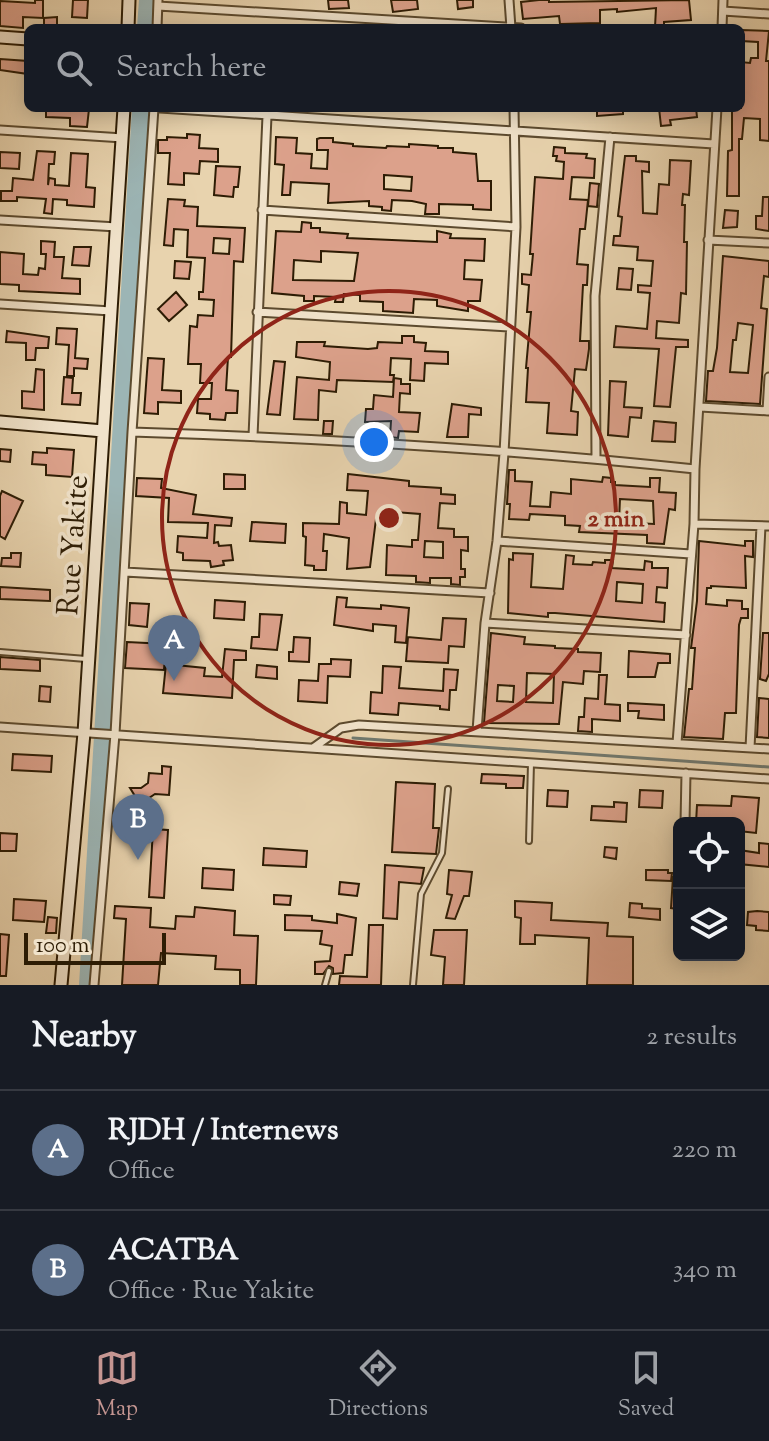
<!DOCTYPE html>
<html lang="en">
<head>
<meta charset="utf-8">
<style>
	body { margin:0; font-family:"Sorts Mill Goudy",serif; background:#20242c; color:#f1f3f6 }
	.controls { position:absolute; right:24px; bottom:24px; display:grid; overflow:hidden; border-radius:12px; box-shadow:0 4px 20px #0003 }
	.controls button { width:72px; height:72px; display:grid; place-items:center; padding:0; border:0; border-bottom:2px solid #363941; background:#171b24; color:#f1f3f6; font:40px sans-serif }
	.scale { position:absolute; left:24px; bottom:20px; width:142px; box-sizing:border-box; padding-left:8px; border:4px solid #2d1c04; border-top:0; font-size:22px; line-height:28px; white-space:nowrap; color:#2d1c04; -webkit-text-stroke:6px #f0e2ca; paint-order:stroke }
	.you { position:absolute; left:374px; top:442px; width:28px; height:28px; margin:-20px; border:6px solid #fff; border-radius:50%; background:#1a73e8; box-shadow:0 0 0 12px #1a73e833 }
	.badge { display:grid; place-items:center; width:52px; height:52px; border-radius:50%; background:#c59692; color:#fff; font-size:26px; font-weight:700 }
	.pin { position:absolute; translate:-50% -66px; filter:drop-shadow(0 2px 4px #0008) }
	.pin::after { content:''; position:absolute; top:42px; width:28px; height:24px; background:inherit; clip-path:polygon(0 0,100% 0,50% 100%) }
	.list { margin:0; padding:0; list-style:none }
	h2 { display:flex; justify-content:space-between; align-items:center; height:104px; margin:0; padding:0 32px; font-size:34px }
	h2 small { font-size:26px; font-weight:400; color:#9ea1a6 }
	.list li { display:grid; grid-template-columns:52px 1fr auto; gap:24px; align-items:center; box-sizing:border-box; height:120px; padding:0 32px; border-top:2px solid #363941 }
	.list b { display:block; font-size:30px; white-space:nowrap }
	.list p { margin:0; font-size:26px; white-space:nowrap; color:#9ea1a6 }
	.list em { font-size:26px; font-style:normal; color:#9ea1a6 }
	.icon { flex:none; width:44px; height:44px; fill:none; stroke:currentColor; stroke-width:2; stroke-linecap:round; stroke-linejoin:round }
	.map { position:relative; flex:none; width:769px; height:985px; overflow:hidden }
	.search { position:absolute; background:#171b24; box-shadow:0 4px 20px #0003; left:24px; right:24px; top:24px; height:88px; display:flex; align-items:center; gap:20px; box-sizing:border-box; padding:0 28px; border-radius:12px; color:#9ea1a6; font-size:30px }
	.sheet { height:344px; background:#171b24 }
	nav { display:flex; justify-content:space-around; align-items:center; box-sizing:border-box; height:112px; border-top:2px solid #363941; background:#171b24; font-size:22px; color:#9ea1a6 }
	nav a { display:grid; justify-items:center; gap:4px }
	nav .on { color:#c59692 }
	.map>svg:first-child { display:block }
</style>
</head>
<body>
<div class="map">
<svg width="769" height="985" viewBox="0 0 769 985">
	<rect width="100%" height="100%" fill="#e8d3ae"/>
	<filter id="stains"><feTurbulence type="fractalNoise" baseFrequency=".0025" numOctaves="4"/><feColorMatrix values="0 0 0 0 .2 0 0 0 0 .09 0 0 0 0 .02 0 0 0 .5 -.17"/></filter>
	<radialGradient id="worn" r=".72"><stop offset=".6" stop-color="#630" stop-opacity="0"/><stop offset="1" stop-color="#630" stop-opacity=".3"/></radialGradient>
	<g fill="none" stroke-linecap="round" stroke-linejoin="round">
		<path stroke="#70786e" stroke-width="3" d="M 353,738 L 769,767"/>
		<path stroke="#9cb5b5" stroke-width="18" d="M 146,28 L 148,0
			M 88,985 L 141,108"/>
	</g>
	<path fill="#dca18b" stroke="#2d1c04" stroke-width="2" fill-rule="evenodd" d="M 35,0 L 43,0 L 43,18 L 23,17 L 23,28 L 0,26 L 0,1 L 35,3 Z
		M 73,0 L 88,0 L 87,18 L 72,17 Z
		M 328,0 L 348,0 L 349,8 L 329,9 Z
		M 391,0 L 417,0 L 418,9 L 393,12 Z
		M 457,0 L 473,0 L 473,7 L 458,9 Z
		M 539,0 L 549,0 L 549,2 L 689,0 L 691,20 L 664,22 L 664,27 L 655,27 L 656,8 L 617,12 L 617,9 L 600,10 L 600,23 L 560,24 L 559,16 L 523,19 L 521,2 Z
		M 57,17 L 57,28 L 44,28 L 44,18 Z
		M 741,30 L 769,31 L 766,61 L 769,61 L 769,141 L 760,140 L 760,119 L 744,118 L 742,139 L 739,139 L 739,196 L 727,196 L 728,151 L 732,150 L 732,108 L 741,108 L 741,62 L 750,63 L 751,58 L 758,58 L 758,42 L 741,41 Z
		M 0,59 L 28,61 L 28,74 L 0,70 Z
		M 46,108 L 89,109 L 87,127 L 70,126 L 70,118 L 46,117 Z
		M 597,108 L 623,108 L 623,114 L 597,116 Z
		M 659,108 L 696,108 L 697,117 L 670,120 L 671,125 L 661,126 Z
		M 187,134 L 200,135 L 199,148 L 218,149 L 218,162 L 200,161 L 199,174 L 184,173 L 184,185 L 168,184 L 170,153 L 158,153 L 158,140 L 167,140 L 167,137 L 187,138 Z
		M 276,137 L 297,138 L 296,153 L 312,154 L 311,168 L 327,169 L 328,150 L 317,150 L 317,139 L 320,138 L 333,138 L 333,142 L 353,144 L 353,146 L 386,148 L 387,146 L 409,147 L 409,144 L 438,146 L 438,148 L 453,148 L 453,152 L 476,154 L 478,181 L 491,181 L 491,210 L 473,209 L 473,205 L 439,204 L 439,214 L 425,214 L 426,204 L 412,201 L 392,200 L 391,211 L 382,210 L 382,207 L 369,206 L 369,201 L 328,203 L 329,184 L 291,182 L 290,195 L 282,195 L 284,165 L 275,164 ZM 384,175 L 412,177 L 411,191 L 384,189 Z
		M 554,147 L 565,148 L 565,153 L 587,154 L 586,158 L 595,159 L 594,178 L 572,177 L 570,199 L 588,200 L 585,229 L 580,229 L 577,264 L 588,265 L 587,285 L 583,285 L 580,341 L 589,341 L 589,349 L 586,370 L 575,369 L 571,411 L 578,412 L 577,435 L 547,433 L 549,403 L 526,402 L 528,368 L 526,368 L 531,312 L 527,312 L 529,285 L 522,284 L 522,274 L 531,275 L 533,254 L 530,254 L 535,177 L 563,179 L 564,162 L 556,161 L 557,156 L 553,156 Z
		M 37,151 L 55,152 L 54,164 L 49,164 L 48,185 L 49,178 L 55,179 L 55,185 L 69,186 L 71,153 L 88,154 L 86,187 L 95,188 L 94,207 L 67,205 L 67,200 L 53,199 L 52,214 L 44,213 L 46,199 L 17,197 L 17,201 L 1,201 L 1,191 L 12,191 L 13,178 L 33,180 Z
		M 0,152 L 20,153 L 19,169 L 0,168 Z
		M 625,156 L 636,156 L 636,161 L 649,162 L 649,172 L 642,171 L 643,213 L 657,214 L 659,184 L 669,185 L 670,160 L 691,161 L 689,195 L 683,194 L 682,205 L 685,205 L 684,242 L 687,242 L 686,294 L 681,293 L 679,323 L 657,321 L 656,338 L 688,340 L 688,347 L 676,347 L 670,407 L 654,406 L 659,349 L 614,347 L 616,326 L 647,329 L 650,293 L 638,292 L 638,285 L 651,286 L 653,261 L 637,260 L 638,247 L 613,245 L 614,236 L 620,236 L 622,217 L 618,216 Z
		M 216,166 L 240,167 L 238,187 L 234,187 L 233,197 L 214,195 Z
		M 590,183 L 599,184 L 597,207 L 588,206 Z
		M 763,197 L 769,197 L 769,231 L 756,229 L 756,216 L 762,216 Z
		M 168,199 L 185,200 L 184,206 L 198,207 L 197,226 L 245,228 L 243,262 L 234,261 L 231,357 L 228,357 L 226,390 L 238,391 L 237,413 L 226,413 L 225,420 L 210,419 L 210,414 L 197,413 L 198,399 L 211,399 L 212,383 L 200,383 L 201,364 L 188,364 L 190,326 L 197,327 L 198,315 L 213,316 L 214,300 L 199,299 L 199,292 L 203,292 L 205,258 L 187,257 L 188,230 L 174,229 L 173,246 L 164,245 ZM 214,238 L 230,239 L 229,254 L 213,253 Z
		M 725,210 L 738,211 L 737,227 L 723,228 Z
		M 302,222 L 311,223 L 311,228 L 320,228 L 320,232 L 348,234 L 347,238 L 437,242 L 437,231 L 451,234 L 450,238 L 485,239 L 484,261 L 465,260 L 464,279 L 482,280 L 480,301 L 468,301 L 468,311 L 437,306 L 437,300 L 414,299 L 413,313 L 383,311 L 383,302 L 360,301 L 360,295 L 344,294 L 343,302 L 335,302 L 336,297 L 314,296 L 314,301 L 304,301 L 304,296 L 272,293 L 276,231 L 301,232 ZM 321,251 L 358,253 L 354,281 L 293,280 L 294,260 L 321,262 Z
		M 41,241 L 55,242 L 54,257 L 64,257 L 62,278 L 80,279 L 80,294 L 19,291 L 19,285 L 0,284 L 0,252 L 24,254 L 23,274 L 38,275 L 39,268 L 45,269 L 46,254 L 41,254 Z
		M 74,247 L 91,247 L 89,266 L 72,265 Z
		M 723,256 L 769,261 L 769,277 L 764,276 L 761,308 L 767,309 L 760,404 L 706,401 L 708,371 L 713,371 L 717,348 ZM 738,323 L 753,325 L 748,373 L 730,372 L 733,340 L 736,340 Z
		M 175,261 L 191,262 L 189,279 L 174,278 Z
		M 619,268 L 633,269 L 631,290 L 617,289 Z
		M 176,292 L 187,305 L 169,321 L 158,309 Z
		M 57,328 L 77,329 L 75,358 L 88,359 L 87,369 L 74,368 L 74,376 L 67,376 L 69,345 L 56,344 Z
		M 7,331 L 49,337 L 48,348 L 36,348 L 35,360 L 26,360 L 26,343 L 6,342 Z
		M 402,336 L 414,336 L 414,342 L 426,343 L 425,351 L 448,352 L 448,364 L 425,363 L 424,381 L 410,380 L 411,359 L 391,358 L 390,375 L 394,375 L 393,382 L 337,380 L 336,392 L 319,390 L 318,420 L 294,419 L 297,377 L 329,380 L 330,362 L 296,357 L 297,342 L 325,342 L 324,346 L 368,349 L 377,348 L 378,342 L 402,343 Z
		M 148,358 L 164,359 L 162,390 L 181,391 L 181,403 L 158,402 L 158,414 L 144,413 Z
		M 274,361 L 285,362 L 280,415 L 267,414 Z
		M 36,369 L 44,370 L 44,410 L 22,408 L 22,391 L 34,392 Z
		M 64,377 L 73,378 L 72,393 L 81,393 L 80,405 L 62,404 Z
		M 394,378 L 401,379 L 401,384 L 410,384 L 410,394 L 400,393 L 399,412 L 420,413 L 418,432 L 399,431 L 398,438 L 390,437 L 391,421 L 365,422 L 366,409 L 373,409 L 374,395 L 393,397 Z
		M 610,381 L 626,382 L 624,407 L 642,408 L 641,418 L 630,417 L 628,437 L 608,435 Z
		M 452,404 L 481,408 L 481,415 L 469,414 L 468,437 L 447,437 Z
		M 324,421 L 333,421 L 332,434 L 323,434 Z
		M 654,421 L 676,423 L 675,442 L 652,441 Z
		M 47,448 L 74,450 L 72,477 L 46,475 L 46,465 L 32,464 L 33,452 L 47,453 Z
		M 0,449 L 11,450 L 10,462 L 0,461 Z
		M 509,470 L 515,470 L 515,481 L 532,482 L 530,506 L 550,507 L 551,492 L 571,494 L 571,479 L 602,482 L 603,477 L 611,478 L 611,482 L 615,482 L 615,485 L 650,487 L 650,478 L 660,478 L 659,492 L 676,493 L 675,510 L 669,509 L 664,544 L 647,543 L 647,535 L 579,532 L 580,526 L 565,525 L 565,516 L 530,514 L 529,520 L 509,519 L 510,504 L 507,504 ZM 620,499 L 653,501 L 654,524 L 619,522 Z
		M 224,474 L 245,475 L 245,489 L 224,489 Z
		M 348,474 L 409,481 L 409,486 L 441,488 L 441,494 L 455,495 L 455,504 L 440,503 L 438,528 L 454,529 L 454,537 L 468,537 L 468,551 L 461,550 L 461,569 L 465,569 L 465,577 L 460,577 L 460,585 L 451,584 L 451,578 L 430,578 L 430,583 L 416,582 L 416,576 L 386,575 L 387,545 L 412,547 L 412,540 L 418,540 L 420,514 L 382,511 L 381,519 L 376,519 L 370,567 L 347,569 L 349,538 L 324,534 L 323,551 L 327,551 L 326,570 L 314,570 L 314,566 L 305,565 L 306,537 L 303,536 L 303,523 L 339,524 L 340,502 L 347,503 L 347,513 L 366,515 L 368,491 L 347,490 ZM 425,541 L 443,542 L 443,558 L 424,557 Z
		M 137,478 L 162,479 L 161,488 L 196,495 L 193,514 L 232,518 L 231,526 L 215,525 L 214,543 L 218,542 L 219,546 L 231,545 L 233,560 L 223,561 L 224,565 L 211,567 L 210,561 L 183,560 L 183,553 L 177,552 L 178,536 L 207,538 L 208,523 L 168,522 L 169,498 L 136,496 Z
		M 2,491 L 23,501 L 5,539 L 0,536 L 0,496 Z
		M 252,522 L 286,524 L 285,543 L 250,541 Z
		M 699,541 L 745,546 L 745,541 L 753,541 L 753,557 L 745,556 L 746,588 L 711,586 L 711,588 L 707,588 L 706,604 L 727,606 L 727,600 L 742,601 L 742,609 L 748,609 L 748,618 L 741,618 L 739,625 L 736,713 L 725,713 L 723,739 L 684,737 L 689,689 L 692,689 L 695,648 L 691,648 L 697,601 Z
		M 11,553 L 21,553 L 20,567 L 1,566 L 2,558 L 11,558 Z
		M 513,553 L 533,554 L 531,587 L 563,589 L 566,555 L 574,556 L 573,564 L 592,565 L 593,562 L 605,563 L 605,560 L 613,560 L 612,568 L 644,570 L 645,561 L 652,562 L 652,568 L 668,568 L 667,588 L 657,587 L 656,602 L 665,603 L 664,622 L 555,613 L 548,613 L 548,617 L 508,613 L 509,559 L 513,560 ZM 617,582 L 643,584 L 642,603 L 616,601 Z
		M 0,587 L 50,590 L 50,601 L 0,599 Z
		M 337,597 L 347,598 L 346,607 L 381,609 L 381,605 L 409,608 L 406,643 L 395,642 L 396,626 L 373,624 L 373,631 L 334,625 Z
		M 215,600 L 245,602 L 244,620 L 214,618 Z
		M 130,603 L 149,604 L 147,627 L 129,625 Z
		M 260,614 L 282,615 L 277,650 L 251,648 L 252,637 L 259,637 Z
		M 443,618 L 466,619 L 464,647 L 449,646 L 448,663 L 406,661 L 408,637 L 441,640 Z
		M 491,633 L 525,637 L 524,644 L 555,646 L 555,648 L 578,649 L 578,652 L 601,653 L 600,672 L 584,671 L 583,684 L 563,682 L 559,724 L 484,723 ZM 527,673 L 554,674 L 553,703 L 526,702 ZM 498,685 L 514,686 L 513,702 L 497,701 Z
		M 763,633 L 769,633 L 769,674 L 766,681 L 760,679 Z
		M 294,637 L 310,638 L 309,662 L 289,661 L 289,652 L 293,652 Z
		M 127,642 L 166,644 L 164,670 L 125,668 Z
		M 225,649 L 246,651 L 246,660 L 234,660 L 232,698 L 163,693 L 166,664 L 205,668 L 204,676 L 222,677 Z
		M 629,651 L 670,654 L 670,663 L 658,663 L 655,677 L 628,677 Z
		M 0,657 L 40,660 L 40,671 L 0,669 Z
		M 331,659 L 351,660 L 350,677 L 328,676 L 327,703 L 298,701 L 299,680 L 318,681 L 319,664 L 331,664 Z
		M 257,665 L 277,667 L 277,679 L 256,677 Z
		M 383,666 L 401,667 L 399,688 L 443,691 L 444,669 L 458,670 L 456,690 L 450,690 L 449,710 L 440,709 L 440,706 L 399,703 L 398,715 L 370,713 L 371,692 L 382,693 Z
		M 599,675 L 607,675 L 605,704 L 620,705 L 620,721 L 592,719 L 592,732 L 578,731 L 579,717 L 584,717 L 585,698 L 598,699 Z
		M 40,686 L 51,687 L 50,702 L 39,701 Z
		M 759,698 L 769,699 L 769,738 L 757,737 Z
		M 628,703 L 664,705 L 664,720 L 638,718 L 639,711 L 628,711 Z
		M 13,754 L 52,756 L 51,772 L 12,770 Z
		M 162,766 L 171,767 L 169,795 L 155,794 L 140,804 L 130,788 L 141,788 L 148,783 L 149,773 L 162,774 Z
		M 482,774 L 524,776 L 523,788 L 506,788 L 506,784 L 481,783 Z
		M 396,782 L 435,784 L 433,828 L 439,828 L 436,854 L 392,852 Z
		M 548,790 L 568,791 L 567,807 L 547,806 Z
		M 640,790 L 663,791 L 662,808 L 639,807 Z
		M 732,796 L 759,798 L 756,833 L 739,831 L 739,823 L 696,823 L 697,805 L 731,806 Z
		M 614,802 L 627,803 L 626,822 L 591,820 L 592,806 L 614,807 Z
		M 153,829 L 168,830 L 164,898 L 149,897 Z
		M 0,833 L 17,834 L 16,851 L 0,851 Z
		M 759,843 L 769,844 L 769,867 L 739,864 L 739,850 L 759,853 Z
		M 605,847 L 617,848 L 616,859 L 604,857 Z
		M 264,848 L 307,851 L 306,867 L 263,865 Z
		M 385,865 L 424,868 L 421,884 L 399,882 L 397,919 L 383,918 Z
		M 203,868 L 234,870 L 233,890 L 202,888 Z
		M 449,870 L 472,872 L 469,896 L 464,896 L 455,919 L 446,918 L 452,895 L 447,894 Z
		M 646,870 L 668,870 L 668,873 L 672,873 L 671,881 L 646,880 Z
		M 673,877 L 679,877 L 679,909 L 671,908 Z
		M 340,882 L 359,884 L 357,896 L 339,894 Z
		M 274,895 L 291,896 L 290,905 L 274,904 Z
		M 14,899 L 46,901 L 44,922 L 13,920 Z
		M 515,901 L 552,903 L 551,920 L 608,923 L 607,936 L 633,937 L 633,985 L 587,985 L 589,938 L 535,935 L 535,944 L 520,944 L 521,918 L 515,917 Z
		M 630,903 L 642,904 L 642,908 L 660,909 L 660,920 L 629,917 Z
		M 115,906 L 151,908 L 150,927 L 175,929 L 176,916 L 194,917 L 195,907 L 235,911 L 234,935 L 258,936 L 256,985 L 240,985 L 240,970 L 215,969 L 216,956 L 161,953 L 158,985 L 122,985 L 126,919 L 114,918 Z
		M 757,911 L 769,912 L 769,931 L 756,930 L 756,926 L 747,925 L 748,912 Z
		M 337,914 L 356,918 L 352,955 L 345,955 L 343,973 L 333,974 L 333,968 L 329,966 L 323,974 L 315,974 L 315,962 L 330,961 L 332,946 L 320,944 L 322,931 L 285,930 L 285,915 L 312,916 L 312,920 L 337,923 Z
		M 48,917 L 57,918 L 56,933 L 46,933 Z
		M 369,925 L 383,925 L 381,985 L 339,985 L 340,976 L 367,977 Z
		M 434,930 L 467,930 L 464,985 L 443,985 L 445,957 L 431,955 Z
		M 0,934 L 9,935 L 6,976 L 0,976 Z"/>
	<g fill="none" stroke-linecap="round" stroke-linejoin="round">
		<g stroke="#5c4a2e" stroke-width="8">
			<path id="lane" d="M 0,652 L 86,659
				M 529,841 L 531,763
				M 325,985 L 329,971
				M 413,985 L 421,894 L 442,853 L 448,789"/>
		</g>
		<g stroke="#5c4a2e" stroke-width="11">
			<path id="street" d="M 509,0 L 511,28
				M 158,6 L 521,28
				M 723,11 L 769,14
				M 157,28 L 158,0
				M 722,28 L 723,0
				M 160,108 L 714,144
				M 0,130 L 123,138
				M 262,210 L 516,227
				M 0,220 L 117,227
				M 708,240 L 769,243
				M 0,304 L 111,311
				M 257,312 L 509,327
				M 700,407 L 769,411
				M 767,411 L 769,377
				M 132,432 C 320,438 508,449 695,469
				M 253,436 L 267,116
				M 596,459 L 595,296 L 610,137
				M 694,524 L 769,526
				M 497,541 L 691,554
				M 125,572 L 490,593
				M 485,623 L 686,635
				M 0,727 L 769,779
				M 477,731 L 485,623 L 497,541 L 504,453 L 516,227 L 514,108
				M 677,743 L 694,524 L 695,469 L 717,108
				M 313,748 L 341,728 L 359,725 L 769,749
				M 750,748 L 761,526
				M 685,823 L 686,773
				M 94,985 L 115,734 L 132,432 L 154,108"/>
		</g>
		<g stroke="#2d1c04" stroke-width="15">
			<path id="secondary" d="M 128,28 L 129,0
				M 0,37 L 28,39
				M 0,422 L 103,431
				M 61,985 L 84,733 L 124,108"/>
		</g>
		<use href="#lane" stroke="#f0e2ca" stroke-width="4"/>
		<use href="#street" stroke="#f0e2ca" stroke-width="7"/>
		<use href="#secondary" stroke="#f0e2ca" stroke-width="11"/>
	</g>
	<circle fill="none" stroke="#8f2418" stroke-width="4" cx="389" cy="518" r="227"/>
	<g text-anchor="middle" stroke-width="7" stroke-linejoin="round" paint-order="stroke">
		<g font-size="30" fill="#2d1c04" stroke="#f0e2ca">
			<text transform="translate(72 545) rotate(-86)" y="10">Rue Yakite</text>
		</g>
	</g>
	<circle cx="389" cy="518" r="12" fill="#8f2418" stroke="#f0e2ca" stroke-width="4"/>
	<g font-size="24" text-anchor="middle" font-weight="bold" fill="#8f2418" stroke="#f0e2ca" stroke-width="7" stroke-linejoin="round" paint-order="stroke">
		<text x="616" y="526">2 min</text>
	</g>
	<rect width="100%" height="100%" filter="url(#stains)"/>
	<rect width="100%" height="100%" fill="url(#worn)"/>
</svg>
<div class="controls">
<button><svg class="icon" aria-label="locate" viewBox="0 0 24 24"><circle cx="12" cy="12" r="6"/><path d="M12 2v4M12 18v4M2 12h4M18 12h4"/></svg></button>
<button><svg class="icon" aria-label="layers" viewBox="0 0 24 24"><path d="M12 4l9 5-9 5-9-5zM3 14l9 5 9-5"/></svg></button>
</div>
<div class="scale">100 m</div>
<div class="you"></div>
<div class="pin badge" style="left:174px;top:681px;background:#5c6f8a">A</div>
<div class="pin badge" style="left:138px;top:860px;background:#5c6f8a">B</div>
<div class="search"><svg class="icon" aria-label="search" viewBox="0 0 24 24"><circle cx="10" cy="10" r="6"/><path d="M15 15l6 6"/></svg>Search here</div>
</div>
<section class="sheet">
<h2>Nearby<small>2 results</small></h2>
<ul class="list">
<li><span class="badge" style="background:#5c6f8a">A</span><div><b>RJDH / Internews</b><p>Office</p></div><em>220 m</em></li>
<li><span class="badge" style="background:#5c6f8a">B</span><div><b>ACATBA</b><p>Office · Rue Yakite</p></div><em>340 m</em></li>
</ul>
</section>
<nav>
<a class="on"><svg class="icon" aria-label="map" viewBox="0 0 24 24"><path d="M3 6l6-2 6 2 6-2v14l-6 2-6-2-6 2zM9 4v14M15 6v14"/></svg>Map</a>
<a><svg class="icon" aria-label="directions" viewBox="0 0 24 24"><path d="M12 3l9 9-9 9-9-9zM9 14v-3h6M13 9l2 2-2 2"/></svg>Directions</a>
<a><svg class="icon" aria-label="saved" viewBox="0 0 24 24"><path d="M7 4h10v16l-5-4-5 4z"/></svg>Saved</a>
</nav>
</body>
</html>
